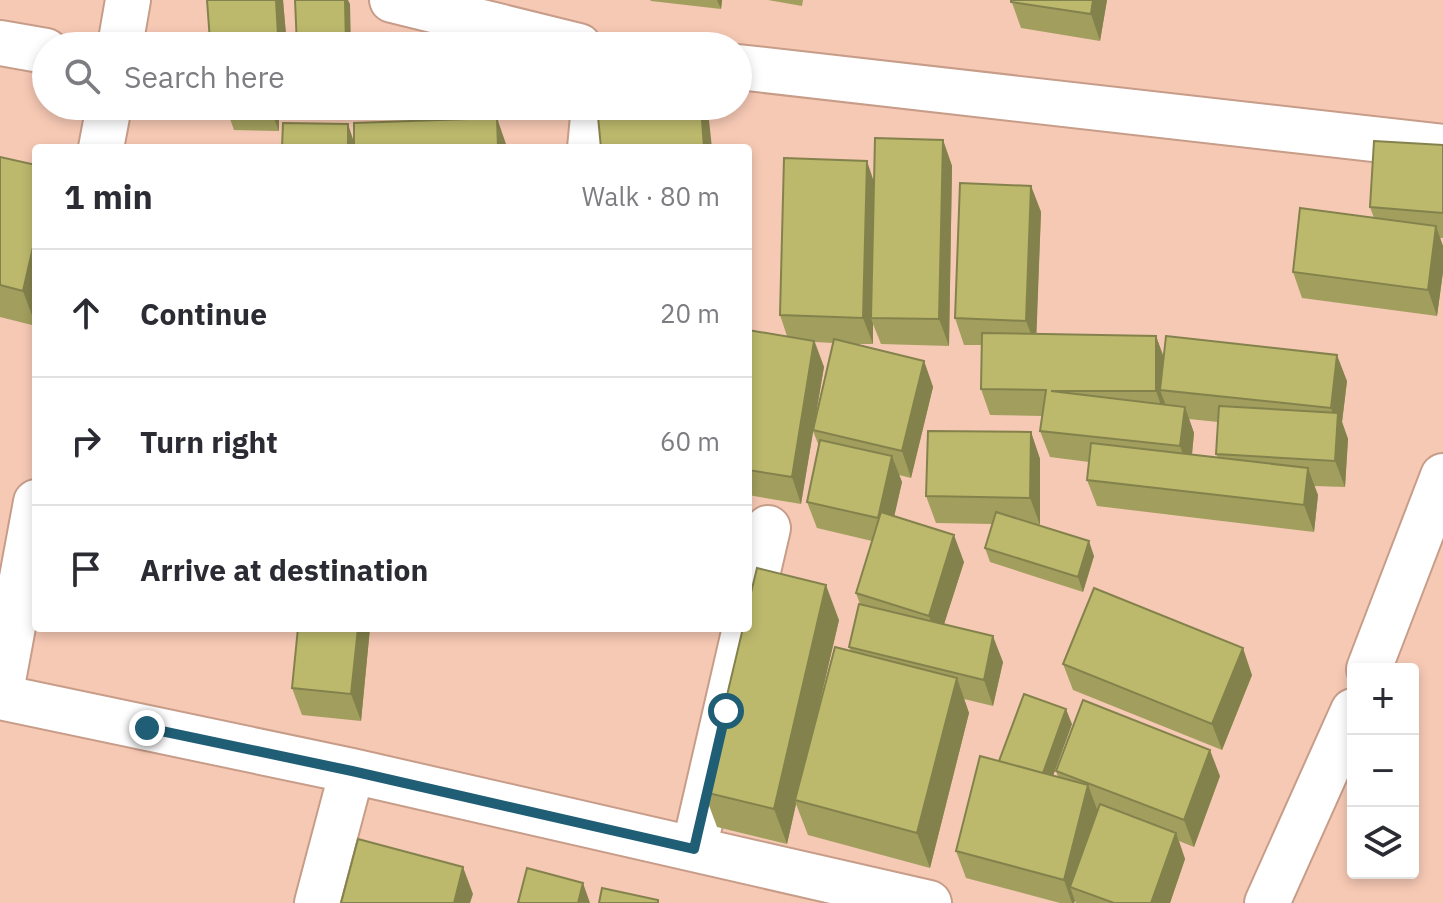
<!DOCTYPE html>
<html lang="en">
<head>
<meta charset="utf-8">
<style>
	body { margin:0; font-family:"IBM Plex Sans",sans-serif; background:#f2f2f3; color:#2b2b33 }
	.controls { position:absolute; right:24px; bottom:24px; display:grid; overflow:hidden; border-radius:8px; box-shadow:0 4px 12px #0003 }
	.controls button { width:72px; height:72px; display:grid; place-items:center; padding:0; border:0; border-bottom:2px solid #e1e1e2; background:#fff; color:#2b2b33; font:40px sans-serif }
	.stop { position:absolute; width:24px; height:24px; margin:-18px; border:6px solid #205e75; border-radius:50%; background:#fff }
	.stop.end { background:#205e75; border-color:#fff; box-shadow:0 2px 8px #0008 }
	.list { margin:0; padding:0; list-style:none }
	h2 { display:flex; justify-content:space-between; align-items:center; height:104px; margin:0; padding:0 32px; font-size:34px }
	h2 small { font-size:26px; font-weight:400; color:#7c7c81 }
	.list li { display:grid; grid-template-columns:52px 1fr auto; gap:24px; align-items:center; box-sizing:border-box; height:128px; padding:0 32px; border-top:2px solid #e1e1e2 }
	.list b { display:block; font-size:30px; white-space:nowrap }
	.list em { font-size:26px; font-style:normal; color:#7c7c81 }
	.icon { flex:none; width:44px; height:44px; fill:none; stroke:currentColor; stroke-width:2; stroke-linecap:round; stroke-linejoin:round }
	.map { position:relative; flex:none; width:1443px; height:903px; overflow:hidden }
	.search { position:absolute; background:#fff; box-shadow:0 4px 12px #0003; left:32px; top:32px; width:720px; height:88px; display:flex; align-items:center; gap:20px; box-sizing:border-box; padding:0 28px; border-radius:44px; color:#7c7c81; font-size:30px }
	.panel { position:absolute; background:#fff; box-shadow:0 4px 12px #0003; left:32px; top:144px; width:720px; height:488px; border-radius:8px }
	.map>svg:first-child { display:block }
</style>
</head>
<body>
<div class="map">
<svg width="1443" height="903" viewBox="0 0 1443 903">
	<rect width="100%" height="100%" fill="#f6c9b4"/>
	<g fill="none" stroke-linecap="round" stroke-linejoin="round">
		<g stroke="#c79d89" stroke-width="48">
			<path id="minor" d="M 392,0 L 579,46
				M 0,43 L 46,51
				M 120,46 L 128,0
				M 738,67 L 1443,147
				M 101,148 L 109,106
				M 590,148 L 594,106
				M 36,502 L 0,697 L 352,771 L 929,903
				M 748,614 L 768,528
				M 694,849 L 745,628
				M 317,903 L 352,771"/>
		</g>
		<g stroke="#c79d89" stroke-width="48">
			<path id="tertiary" d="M 1369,669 L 1443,476
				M 1267,903 L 1353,711"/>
		</g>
		<use href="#minor" stroke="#fff" stroke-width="44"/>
		<use href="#tertiary" stroke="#fff" stroke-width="44"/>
	</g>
	<path fill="#a29f5e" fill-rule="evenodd" d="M 283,0 L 287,46 L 212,46 L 210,41 Z
		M 650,0 L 722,0 L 721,9 L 651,1 Z
		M 768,0 L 803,0 L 802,6 Z
		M 1011,0 L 1107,0 L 1100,41 L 1021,28 Z
		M 229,106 L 279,106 L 279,131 L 234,130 L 229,116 Z
		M 943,140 L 952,166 L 949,346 L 881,344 L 873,324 L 873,344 L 854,344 L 924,361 L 933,387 L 911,478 L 899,475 L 902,482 L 894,516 L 964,562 L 944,624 L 1003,662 L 993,706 L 964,699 L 969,713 L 930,868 L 808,835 L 796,804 L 787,844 L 717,827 L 704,792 L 839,620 L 811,738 L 851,651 L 849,647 L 860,604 L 856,593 L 872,541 L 817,528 L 807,502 L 819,446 L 813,431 L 801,504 L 748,495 L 748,330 L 787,336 L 780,315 L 874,180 ZM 815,342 L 833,343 L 815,418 L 824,367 Z
		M 1443,145 L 1443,238 L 1440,238 L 1443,246 L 1443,272 L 1437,316 L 1302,298 L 1293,272 L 1374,218 L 1370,207 Z
		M 0,157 L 36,326 L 0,317 Z
		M 1031,186 L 1041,212 L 1036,334 L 1156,336 L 1164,357 L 1347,381 L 1342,422 L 1348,439 L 1345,487 L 1314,486 L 1318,495 L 1314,532 L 1097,506 L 1087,480 L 1089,462 L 1050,457 L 1040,431 L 1042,416 L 990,415 L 981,389 L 982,345 L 964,345 L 955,318 ZM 1189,419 L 1218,422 L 1216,454 L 1218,458 L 1192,455 L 1194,433 Z
		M 1031,432 L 1040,459 L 1040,525 L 1036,524 L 1094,556 L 1083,592 L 990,562 L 985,548 L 992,524 L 936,523 L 926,496 Z
		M 298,628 L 370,628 L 361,721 L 302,715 L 292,688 Z
		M 1063,664 L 1252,675 L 1222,750 L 1073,690 Z
		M 1072,724 L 1053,776 L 1058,777 L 1056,771 L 1220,776 L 1194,847 L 1179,841 L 1185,859 L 1170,903 L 1076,903 L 1075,901 L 1074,903 L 1060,903 L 966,878 L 956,851 L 999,761 Z"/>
	<path fill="#84824c" d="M 276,0 L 283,0 L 287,46 L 282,46 L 278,36 Z
		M 345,0 L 348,0 L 350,4 L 351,46 L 346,46 Z
		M 717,0 L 722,0 L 721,9 Z
		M 1093,0 L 1107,0 L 1100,41 L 1091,14 Z
		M 274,106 L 279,106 L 279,131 L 273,116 Z
		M 701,106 L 704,106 L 709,120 L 712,148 L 704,148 Z
		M 497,118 L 506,144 L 506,148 L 498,148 Z
		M 348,124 L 356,148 L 348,148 Z
		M 943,140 L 952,166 L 949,346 L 939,319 Z
		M 867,161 L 876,188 L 871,318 L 873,324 L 873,344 L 863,318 Z
		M 1031,186 L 1041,212 L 1036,347 L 1026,321 Z
		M 1436,226 L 1443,246 L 1443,272 L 1437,316 L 1428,290 Z
		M 36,234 L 36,326 L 23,291 Z
		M 1156,336 L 1165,362 L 1160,390 L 1165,403 L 1165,417 L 1156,391 Z
		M 814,341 L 824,367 L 801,504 L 792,477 Z
		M 1337,355 L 1347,381 L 1342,422 L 1348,439 L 1345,487 L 1335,461 L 1337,427 L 1331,408 Z
		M 924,361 L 933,387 L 911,478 L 902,451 Z
		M 1185,407 L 1194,433 L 1190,473 L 1180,446 Z
		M 1031,432 L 1040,459 L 1040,525 L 1030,498 Z
		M 892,456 L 902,482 L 888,544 L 878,518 Z
		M 1308,468 L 1318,495 L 1314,532 L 1304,505 Z
		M 954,535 L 964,562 L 938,643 L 929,616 Z
		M 1089,541 L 1094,556 L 1083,592 L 1078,577 Z
		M 826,585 L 839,620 L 797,801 L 795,800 L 796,804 L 787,844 L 774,809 Z
		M 358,628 L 370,628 L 361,721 L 351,694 Z
		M 993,636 L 1003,662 L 993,706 L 984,680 Z
		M 1243,648 L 1252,675 L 1222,750 L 1212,724 Z
		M 957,678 L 969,713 L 930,868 L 917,833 Z
		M 1066,709 L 1072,724 L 1046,795 L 1040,781 Z
		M 1210,750 L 1220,776 L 1194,847 L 1184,820 Z
		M 1088,785 L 1098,812 L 1070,887 L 1075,901 L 1074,903 L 1072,903 L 1064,880 Z
		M 1176,833 L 1185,859 L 1170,903 L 1151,903 Z
		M 463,867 L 473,894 L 470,903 L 454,903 Z
		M 583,883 L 590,903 L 578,903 Z"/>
	<path fill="#bcb96d" stroke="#84824c" stroke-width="2" d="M 207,0 L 276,0 L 278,36 L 210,41 Z
		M 295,0 L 345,0 L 346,46 L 297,46 Z
		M 1011,0 L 1093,0 L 1091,14 L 1011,2 Z
		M 229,106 L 274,106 L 273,116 L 229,116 Z
		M 597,106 L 701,106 L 704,148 L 601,148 Z
		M 497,118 L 498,148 L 354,148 L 354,123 Z
		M 283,123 L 348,124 L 348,148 L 282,148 Z
		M 875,138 L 943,140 L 939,319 L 871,318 Z
		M 1374,141 L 1443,145 L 1443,213 L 1370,207 Z
		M 0,157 L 36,165 L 36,234 L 23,291 L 0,285 Z
		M 784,158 L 867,161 L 863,318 L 780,315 Z
		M 960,183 L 1031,186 L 1026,321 L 955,318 Z
		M 1300,208 L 1436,226 L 1428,290 L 1293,272 Z
		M 748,330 L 814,341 L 792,477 L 748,470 Z
		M 982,333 L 1156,336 L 1156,391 L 1051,391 L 1185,407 L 1180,446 L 1040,431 L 1046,390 L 981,389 Z
		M 1166,336 L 1337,355 L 1331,408 L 1160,390 Z
		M 834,339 L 924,361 L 902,451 L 813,430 Z
		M 1219,406 L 1338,413 L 1335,461 L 1216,454 Z
		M 928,431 L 1031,432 L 1030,498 L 926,496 Z
		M 820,440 L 892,456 L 878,518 L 807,502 Z
		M 1091,443 L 1308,468 L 1304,505 L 1087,480 Z
		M 881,512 L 954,535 L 929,616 L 856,593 Z
		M 996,512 L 1089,541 L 1078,577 L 985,548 Z
		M 757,568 L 826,585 L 774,809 L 704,792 L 743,628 L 748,628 L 748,605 Z
		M 1094,588 L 1243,648 L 1212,724 L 1063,664 Z
		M 859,604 L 993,636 L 984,680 L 849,647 Z
		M 298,628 L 358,628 L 351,694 L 292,688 Z
		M 835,647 L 957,678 L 917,833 L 795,800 Z
		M 1024,694 L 1066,709 L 1043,773 L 999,761 Z
		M 1083,700 L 1210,750 L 1184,820 L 1056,771 Z
		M 980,756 L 1088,785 L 1064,880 L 956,851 Z
		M 1100,804 L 1176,833 L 1151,903 L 1114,903 L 1070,887 Z
		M 358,839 L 463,867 L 454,903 L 341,903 Z
		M 527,868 L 583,883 L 578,903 L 518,903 Z
		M 602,888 L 658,900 L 658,903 L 599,903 Z"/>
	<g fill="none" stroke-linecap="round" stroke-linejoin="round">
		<path stroke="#205e75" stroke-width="10" d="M 147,728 L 352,771 L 694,849 L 726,711"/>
	</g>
</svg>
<div class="controls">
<button>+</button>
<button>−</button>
<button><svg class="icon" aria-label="layers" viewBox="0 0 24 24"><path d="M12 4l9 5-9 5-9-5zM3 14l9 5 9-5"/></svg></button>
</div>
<div class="stop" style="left:726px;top:711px"></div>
<div class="stop end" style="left:147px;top:728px"></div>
<div class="search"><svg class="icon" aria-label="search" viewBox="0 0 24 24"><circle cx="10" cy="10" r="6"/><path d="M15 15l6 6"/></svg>Search here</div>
<section class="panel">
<h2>1 min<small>Walk · 80 m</small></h2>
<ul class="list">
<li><svg class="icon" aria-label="ahead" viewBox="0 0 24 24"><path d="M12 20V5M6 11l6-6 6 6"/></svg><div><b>Continue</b></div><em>20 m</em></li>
<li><svg class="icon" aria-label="right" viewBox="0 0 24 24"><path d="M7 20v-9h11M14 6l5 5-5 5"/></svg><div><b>Turn right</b></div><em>60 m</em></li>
<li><svg class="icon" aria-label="arrive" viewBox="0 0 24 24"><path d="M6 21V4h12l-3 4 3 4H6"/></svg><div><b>Arrive at destination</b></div></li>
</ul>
</section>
</div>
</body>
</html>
